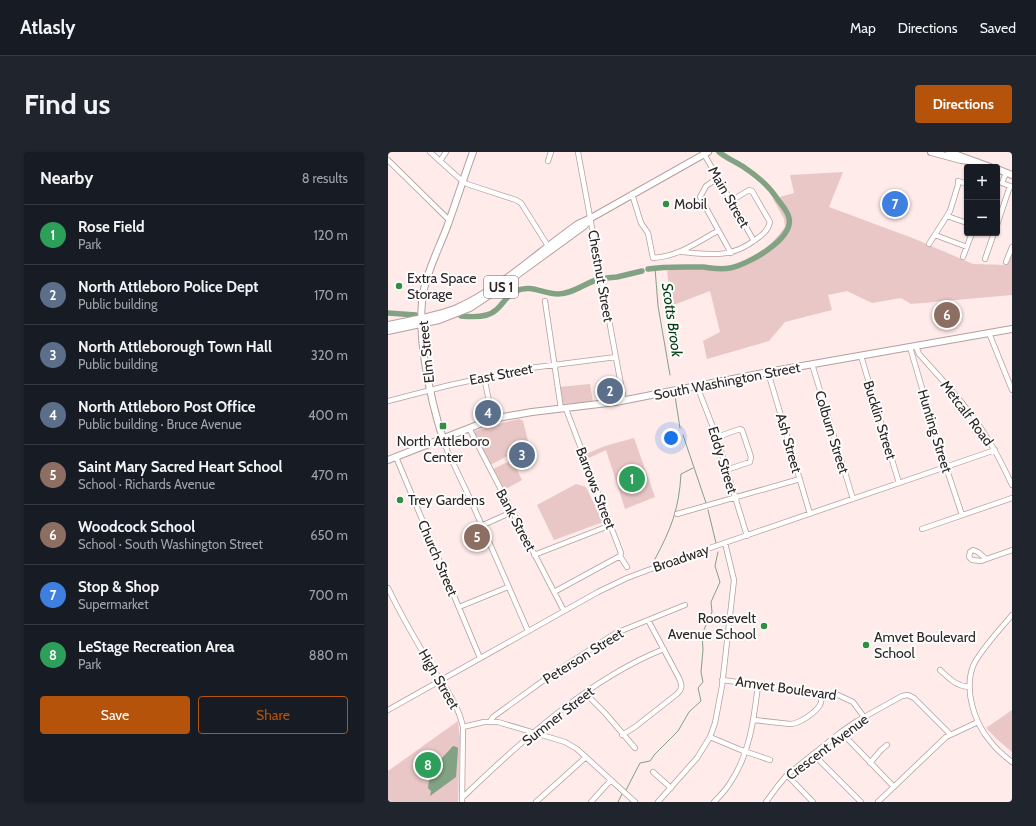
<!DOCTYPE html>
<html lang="en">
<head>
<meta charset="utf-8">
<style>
	body { margin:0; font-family:Cabin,sans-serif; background:#20242c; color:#f1f3f6 }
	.controls { position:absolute; right:12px; top:12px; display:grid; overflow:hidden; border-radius:4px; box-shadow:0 1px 3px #0004 }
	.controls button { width:36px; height:36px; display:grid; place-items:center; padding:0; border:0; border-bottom:1px solid #363941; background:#171b24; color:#f1f3f6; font:20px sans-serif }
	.you { position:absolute; left:283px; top:286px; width:14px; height:14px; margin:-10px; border:3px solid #fff; border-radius:50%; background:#1a73e8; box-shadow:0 0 0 6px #1a73e833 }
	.badge { display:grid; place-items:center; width:26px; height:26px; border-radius:50%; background:#b45309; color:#fff; font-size:13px; font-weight:700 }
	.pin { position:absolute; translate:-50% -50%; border:2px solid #fff; box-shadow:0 1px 4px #0006 }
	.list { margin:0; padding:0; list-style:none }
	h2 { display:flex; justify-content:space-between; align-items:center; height:52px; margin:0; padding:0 16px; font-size:17px }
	h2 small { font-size:13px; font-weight:400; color:#9ea1a6 }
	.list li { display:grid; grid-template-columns:26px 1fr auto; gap:12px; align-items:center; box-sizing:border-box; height:60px; padding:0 16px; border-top:1px solid #363941 }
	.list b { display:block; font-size:15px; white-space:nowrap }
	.list p { margin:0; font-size:13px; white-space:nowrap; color:#9ea1a6 }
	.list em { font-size:13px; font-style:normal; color:#9ea1a6 }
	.actions { display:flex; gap:8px; padding:12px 16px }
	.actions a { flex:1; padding:9px 0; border:1px solid #b45309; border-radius:4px; text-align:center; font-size:14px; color:#b45309 }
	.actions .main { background:#b45309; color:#fff }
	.map { position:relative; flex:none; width:624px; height:650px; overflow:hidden; border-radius:4px }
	header { display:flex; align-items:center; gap:24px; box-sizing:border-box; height:56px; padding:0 20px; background:#171b24; border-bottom:1px solid #363941 }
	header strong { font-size:19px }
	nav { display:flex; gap:22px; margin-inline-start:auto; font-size:14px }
	.intro { display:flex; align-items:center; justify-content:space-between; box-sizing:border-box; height:96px; padding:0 24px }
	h1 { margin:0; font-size:28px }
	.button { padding:10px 18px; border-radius:4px; background:#b45309; color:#fff; font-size:14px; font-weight:700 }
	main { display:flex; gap:24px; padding:0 24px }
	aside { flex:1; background:#171b24; border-radius:4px; box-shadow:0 1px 3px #0004 }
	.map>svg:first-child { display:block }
</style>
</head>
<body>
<header>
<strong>Atlasly</strong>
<nav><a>Map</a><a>Directions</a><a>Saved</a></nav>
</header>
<div class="intro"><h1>Find us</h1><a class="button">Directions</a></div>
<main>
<aside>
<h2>Nearby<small>8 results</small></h2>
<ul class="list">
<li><span class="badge" style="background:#2e9e5b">1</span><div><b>Rose Field</b><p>Park</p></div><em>120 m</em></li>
<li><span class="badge" style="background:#5c6f8a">2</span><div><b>North Attleboro Police Dept</b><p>Public building</p></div><em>170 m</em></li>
<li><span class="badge" style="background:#5c6f8a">3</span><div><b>North Attleborough Town Hall</b><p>Public building</p></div><em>320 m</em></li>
<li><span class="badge" style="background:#5c6f8a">4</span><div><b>North Attleboro Post Office</b><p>Public building · Bruce Avenue</p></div><em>400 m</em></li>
<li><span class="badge" style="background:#8d6e63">5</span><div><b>Saint Mary Sacred Heart School</b><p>School · Richards Avenue</p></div><em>470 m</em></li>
<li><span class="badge" style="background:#8d6e63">6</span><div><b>Woodcock School</b><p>School · South Washington Street</p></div><em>650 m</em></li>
<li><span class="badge" style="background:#3f7fe0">7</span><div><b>Stop &amp; Shop</b><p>Supermarket</p></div><em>700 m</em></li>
<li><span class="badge" style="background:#2e9e5b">8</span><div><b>LeStage Recreation Area</b><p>Park</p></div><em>880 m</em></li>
</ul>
<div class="actions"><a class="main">Save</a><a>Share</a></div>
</aside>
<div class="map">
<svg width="624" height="650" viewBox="0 0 624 650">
	<rect width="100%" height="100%" fill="#feebea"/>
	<path fill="#e9c7c6" d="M 455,20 L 441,55 L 527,87 L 585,112 L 620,113 L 624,102 L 624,143 L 523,152 L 513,146 L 484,151 L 459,139 L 440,143 L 444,158 L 397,170 L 381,189 L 319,207 L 315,189 L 332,180 L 322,139 L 283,154 L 279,119 C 301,113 316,116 337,115 C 342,115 347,112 352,110 C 374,102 383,93 397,75 L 396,67 L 385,47 L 406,41 L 402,23 Z
		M 202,232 L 205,250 L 174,252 L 171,235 Z
		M 131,267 L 135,269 L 140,289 L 137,294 L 131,298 L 102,313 L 85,282 L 87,279 L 114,271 Z
		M 246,286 L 267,345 L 237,357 L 218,298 L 199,307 L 198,302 L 217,294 Z
		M 124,308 L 134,328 L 116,338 L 105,317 Z
		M 188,332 L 198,335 L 215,370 L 166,388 L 149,353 Z
		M 624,558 L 624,600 L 610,588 L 598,576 Z
		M 70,569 L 72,587 L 70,650 L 0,650 L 0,619 Z"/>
	<path fill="#82a284" d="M 65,594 L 69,595 L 70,597 L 68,625 L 42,644 L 43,639 L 40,636 L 42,619 Z"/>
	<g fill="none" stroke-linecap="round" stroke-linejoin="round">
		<path stroke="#82a284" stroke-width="1" d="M 267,116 L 270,154 L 282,223
			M 287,244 L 292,276
			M 295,283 L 318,351
			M 320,358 L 328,391
			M 267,407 C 283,377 291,357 293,322 L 305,316
			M 238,638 L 252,611 L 262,609 L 267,602 L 290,579 L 301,560 L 313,549 L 310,536 L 315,530 L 313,520 L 315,498 L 314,482 L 324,460 L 323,450 L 332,430 L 327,414 L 330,400
			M 230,650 L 234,642"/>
		<path stroke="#82a284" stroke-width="5.5" d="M 260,117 C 278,114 297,115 315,115 C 324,116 333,118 342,116 C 359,113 406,87 401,66 C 400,59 392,51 388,45 C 380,33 369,24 357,16 C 349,10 339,7 331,0
			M 218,126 L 229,125 L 254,119
			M 0,161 L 28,163
			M 73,164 C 83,165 100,166 108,158 C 115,152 119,143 128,139 C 143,132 155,142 170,142 C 185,142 197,131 211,127"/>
		<g stroke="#b59f9e" stroke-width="6">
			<path id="minor" d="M 42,0 L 72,27 L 79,32 L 128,48 L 133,51 L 160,94
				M 190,0 L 236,249
				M 316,2 L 366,89
				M 0,8 L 61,68
				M 52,9 L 58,0
				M 160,9 L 163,0
				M 618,21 L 614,31 L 624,35
				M 330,26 L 318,34 L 312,45 L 343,101
				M 244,42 L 253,71 L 260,81 L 265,106 C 292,104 307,91 330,79
				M 559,64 L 579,71
				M 609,73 L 622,34
				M 547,83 L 579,95
				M 541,92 L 562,59 L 570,33 L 570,29 L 579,32
				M 293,100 C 322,102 342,107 367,88 C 374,83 380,79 382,70 L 364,39 L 361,38 L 343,49
				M 575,105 L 584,81
				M 597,107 L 606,81
				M 618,110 L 624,95
				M 157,149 L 173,257
				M 601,181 L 624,238
				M 528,194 L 531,202 C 556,230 582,257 601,289 C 610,303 617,318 624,333
				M 522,195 L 550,291 L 574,363
				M 473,204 L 511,331
				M 424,212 L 465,347
				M 380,220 L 422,362
				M 96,225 L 105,268
				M 309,234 L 328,283 L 359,384
				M 0,249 L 62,233 L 142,216 L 228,205
				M 178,257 L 233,401 L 232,404 L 239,415
				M 81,276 L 176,459
				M 329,285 L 352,277 L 354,278 L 363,305 L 362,310 L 338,318
				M 55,287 L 59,298 L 84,351 L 140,479
				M 8,305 L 92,506
				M 289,362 L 412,327
				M 93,374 L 124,360
				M 534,377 L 624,346
				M 146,403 L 223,373
				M 598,407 L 590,400 L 585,398 L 582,400 L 581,405 L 584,408 L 593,409 L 624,398
				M 0,436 C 13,463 28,489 44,515 C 56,535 70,551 75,575 L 74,650
				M 166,440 L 232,404
				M 71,455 L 120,435
				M 624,463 C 613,476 591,500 585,514 C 576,538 586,570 602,589 C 608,597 616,604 624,610
				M 552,518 C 562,527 568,534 581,535
				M 334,528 L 450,543 L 465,550 L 476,565
				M 198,542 L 217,561 L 247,596
				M 0,558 L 210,440 L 239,426 L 287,408 L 607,298
				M 366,568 L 402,572 C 411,572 427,561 432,553 C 434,549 434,545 434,540
				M 102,570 L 105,565 L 163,523 L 228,481 L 297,453
				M 75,575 L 96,570 L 110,570 L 177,590 L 189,597 L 247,650
				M 453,580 L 506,635
				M 234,583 L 247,575 L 289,542 C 295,536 294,533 291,526 L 260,468
				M 322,585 L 353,598 L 382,608
				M 425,602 L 473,650
				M 482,611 L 493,598 L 499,593
				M 265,620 L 283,636
				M 399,623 L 425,650
				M 74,646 C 131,591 202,526 276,497
				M 148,650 L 198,605
				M 203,650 L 223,628
				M 270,650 L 309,606 L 322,585 L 327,571 L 334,534 L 346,428 L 337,391
				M 326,650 C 332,644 338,638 342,631 C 362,602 366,566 370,533
				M 378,650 L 389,635 L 399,623 L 453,580 L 469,569 L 514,544 L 520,543 L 526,546 L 562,582
				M 490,650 L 558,585 L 590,570"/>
		</g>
		<g stroke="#b59f9e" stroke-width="8">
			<path id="major" d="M 543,0 L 573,8 L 589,10
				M 561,0 L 602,15
				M 609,17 L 624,23
				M 0,173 C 23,168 47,165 69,156 C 113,136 150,100 190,72 L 203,66 L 320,0
				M 0,179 L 51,168 L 82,156 L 100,144 L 196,74 L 202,67
				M 55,287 C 42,246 27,179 36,137 C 41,115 51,96 59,75 C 68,50 76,25 85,0
				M 0,308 L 97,270 L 115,265 L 144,260 L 228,250 L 380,220 L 624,177"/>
		</g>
		<use href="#minor" stroke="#fff" stroke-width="4.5"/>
		<use href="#major" stroke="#fff" stroke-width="6"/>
	</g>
	<g fill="#318f42" stroke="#fdfdfd" stroke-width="1.5">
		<circle cx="278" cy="52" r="4"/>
		<circle cx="11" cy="134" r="4"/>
		<rect x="51" y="270" width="8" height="8" rx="2"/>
		<circle cx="12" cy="348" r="4"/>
		<circle cx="376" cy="474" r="4"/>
		<circle cx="478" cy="493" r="4"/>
	</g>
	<g text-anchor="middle" stroke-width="4" stroke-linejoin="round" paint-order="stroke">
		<rect fill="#fdfdfd" stroke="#6b6565" stroke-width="1" x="96" y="124" width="34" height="22" rx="3"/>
		<g font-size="13" font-weight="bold" fill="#2d2424">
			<text x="113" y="140">US 1</text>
		</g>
		<g font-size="14" fill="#2d2424" stroke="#fdfdfd">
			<text transform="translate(341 45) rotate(60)" y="5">Main Street</text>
			<text transform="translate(213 124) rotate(80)" y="5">Chestnut Street</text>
			<text transform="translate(38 200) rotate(-96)" y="5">Elm Street</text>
			<text transform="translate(113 222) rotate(-11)" y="5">East Street</text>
			<text transform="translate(339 229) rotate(-11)" y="5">South Washington Street</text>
			<text transform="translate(579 261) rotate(53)" y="5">Metcalf Road</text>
			<text transform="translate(492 268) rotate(73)" y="5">Bucklin Street</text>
			<text transform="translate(547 279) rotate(73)" y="5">Hunting Street</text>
			<text transform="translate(444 280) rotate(73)" y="5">Colburn Street</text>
			<text transform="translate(401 291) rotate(74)" y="5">Ash Street</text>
			<text transform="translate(335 308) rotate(73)" y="5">Eddy Street</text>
			<text transform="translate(208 336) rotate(69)" y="5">Barrows Street</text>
			<text transform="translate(128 368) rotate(62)" y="5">Bank Street</text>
			<text transform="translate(50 406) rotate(67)" y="5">Church Street</text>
			<text transform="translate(293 406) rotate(-19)" y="5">Broadway</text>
			<text transform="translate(195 504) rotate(-32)" y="5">Peterson Street</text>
			<text transform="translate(51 527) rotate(60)" y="5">High Street</text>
			<text transform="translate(398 536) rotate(8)" y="5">Amvet Boulevard</text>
			<text transform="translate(170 564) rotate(-38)" y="5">Sumner Street</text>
			<text transform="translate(439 595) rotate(-37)" y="5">Crescent Avenue</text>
		</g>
		<g font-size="14" fill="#2d2424" stroke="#fdfdfd" text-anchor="start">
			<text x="286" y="57">Mobil</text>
			<text x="19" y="131">Extra Space<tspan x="19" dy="16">Storage</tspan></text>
			<text x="55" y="294" text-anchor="middle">North Attleboro<tspan x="55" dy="16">Center</tspan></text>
			<text x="20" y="353">Trey Gardens</text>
			<text x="368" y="471" text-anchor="end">Roosevelt<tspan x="368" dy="16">Avenue School</tspan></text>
			<text x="486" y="490">Amvet Boulevard<tspan x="486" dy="16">School</tspan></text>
		</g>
		<g font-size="15" font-style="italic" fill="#053b11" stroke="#fdfdfd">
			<text transform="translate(284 168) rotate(82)" y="5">Scotts Brook</text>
		</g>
	</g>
</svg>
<div class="controls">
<button>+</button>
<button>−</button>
</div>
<div class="you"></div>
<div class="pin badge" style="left:244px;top:327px;background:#2e9e5b">1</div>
<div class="pin badge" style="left:222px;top:239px;background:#5c6f8a">2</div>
<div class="pin badge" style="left:134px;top:303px;background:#5c6f8a">3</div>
<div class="pin badge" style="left:100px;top:261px;background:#5c6f8a">4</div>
<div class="pin badge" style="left:89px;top:385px;background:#8d6e63">5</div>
<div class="pin badge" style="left:559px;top:163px;background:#8d6e63">6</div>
<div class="pin badge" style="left:507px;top:52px;background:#3f7fe0">7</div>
<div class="pin badge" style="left:40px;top:613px;background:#2e9e5b">8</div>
</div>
</main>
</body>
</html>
